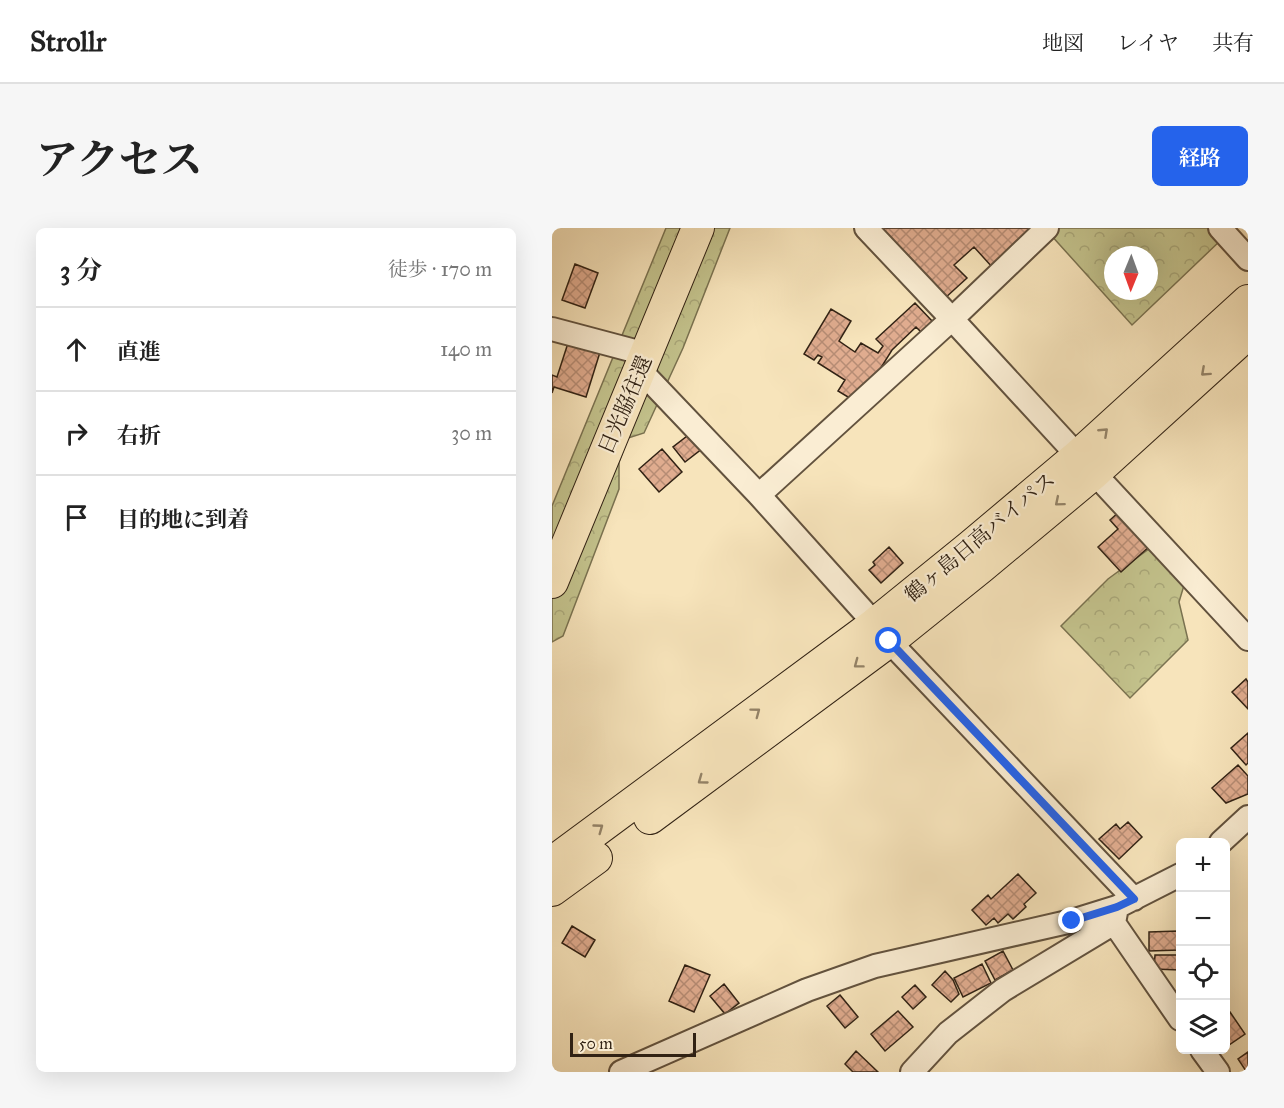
<!DOCTYPE html>
<html lang="ja">
<head>
<meta charset="utf-8">
<style>
	body { margin:0; font-family:"IM FELL Great Primer","Noto Serif JP",serif; background:#f6f6f6; color:#222 }
	.controls { position:absolute; right:18px; bottom:18px; display:grid; overflow:hidden; border-radius:9px; box-shadow:0 6px 24px #0002 }
	.controls button { width:54px; height:54px; display:grid; place-items:center; padding:0; border:0; border-bottom:2px solid #e0e0e0; background:#fff; color:#222; font:30px sans-serif }
	.compass { position:absolute; left:552px; top:18px; width:54px; height:54px; border-radius:50%; background:#fff; box-shadow:0 6px 24px #0002; rotate:181deg }
	.scale { position:absolute; left:18px; bottom:15px; width:126px; box-sizing:border-box; padding-left:6px; border:3px solid #312214; border-top:0; font-size:16px; line-height:21px; white-space:nowrap; color:#312214; -webkit-text-stroke:4px #faedd3; paint-order:stroke }
	.stop { position:absolute; width:18px; height:18px; margin:-14px; border:4px solid #2563eb; border-radius:50%; background:#fff }
	.stop.end { background:#2563eb; border-color:#fff; box-shadow:0 2px 6px #0008 }
	.list { margin:0; padding:0; list-style:none }
	h2 { display:flex; justify-content:space-between; align-items:center; height:78px; margin:0; padding:0 24px; font-size:26px }
	h2 small { font-size:20px; font-weight:400; color:#767676 }
	.list li { display:grid; grid-template-columns:39px 1fr auto; gap:18px; align-items:center; box-sizing:border-box; height:84px; padding:0 24px; border-top:2px solid #e0e0e0 }
	.list b { display:block; font-size:22px; white-space:nowrap }
	.list em { font-size:20px; font-style:normal; color:#767676 }
	.icon { flex:none; width:33px; height:33px; fill:none; stroke:currentColor; stroke-width:2; stroke-linecap:round; stroke-linejoin:round }
	.map { position:relative; flex:none; width:696px; height:844px; overflow:hidden; border-radius:9px }
	header { display:flex; align-items:center; gap:36px; box-sizing:border-box; height:84px; padding:0 30px; background:#fff; border-bottom:2px solid #e0e0e0 }
	header strong { font-size:28px }
	nav { display:flex; gap:33px; margin-inline-start:auto; font-size:21px }
	.intro { display:flex; align-items:center; justify-content:space-between; box-sizing:border-box; height:144px; padding:0 36px }
	h1 { margin:0; font-size:42px }
	.button { padding:15px 27px; border-radius:9px; background:#2563eb; color:#fff; font-size:21px; font-weight:700 }
	main { display:flex; gap:36px; padding:0 36px }
	aside { flex:1; background:#fff; border-radius:9px; box-shadow:0 6px 24px #0002 }
	.map>svg:first-child { display:block }
</style>
</head>
<body>
<header>
<strong>Strollr</strong>
<nav><a>地図</a><a>レイヤ</a><a>共有</a></nav>
</header>
<div class="intro"><h1>アクセス</h1><a class="button">経路</a></div>
<main>
<aside>
<h2>3 分<small>徒歩 · 170 m</small></h2>
<ul class="list">
<li><svg class="icon" aria-label="ahead" viewBox="0 0 24 24"><path d="M12 20V5M6 11l6-6 6 6"/></svg><div><b>直進</b></div><em>140 m</em></li>
<li><svg class="icon" aria-label="right" viewBox="0 0 24 24"><path d="M7 20v-9h11M14 6l5 5-5 5"/></svg><div><b>右折</b></div><em>30 m</em></li>
<li><svg class="icon" aria-label="arrive" viewBox="0 0 24 24"><path d="M6 21V4h12l-3 4 3 4H6"/></svg><div><b>目的地に到着</b></div></li>
</ul>
</aside>
<div class="map">
<svg width="696" height="844" viewBox="0 0 696 844">
	<defs>
		<pattern id="forest-crowns" width="20" height="18" patternUnits="userSpaceOnUse" patternTransform="scale(1.5)"><rect width="20" height="18" fill="#c3c28c"/><path d="M2 6a3 3 0 1 1 6 0M12 15a3 3 0 1 1 6 0" fill="none" stroke="#a8a678"/></pattern>
		<pattern id="building-cross-hatch" width="8" height="8" patternUnits="userSpaceOnUse" patternTransform="scale(1.5)"><rect width="8" height="8" fill="#e0ac8f"/><path d="M0 0l8 8M0 8l8-8" fill="none" stroke="#b68c74"/></pattern>
	</defs>
	<rect width="100%" height="100%" fill="#f7e4bb"/>
	<filter id="stains"><feTurbulence type="fractalNoise" baseFrequency=".00333" numOctaves="4"/><feColorMatrix values="0 0 0 0 .2 0 0 0 0 .09 0 0 0 0 .02 0 0 0 .5 -.17"/></filter>
	<radialGradient id="worn" r=".72"><stop offset=".6" stop-color="#630" stop-opacity="0"/><stop offset="1" stop-color="#630" stop-opacity=".3"/></radialGradient>
	<path fill="url(#forest-crowns)" stroke="#7a7250" stroke-width="1.5" fill-rule="evenodd" d="M 114,0 L 178,0 L 131,120 L 92,205 L 76,210 L 67,234 L 67,261 L 11,408 L 0,414 L 0,278 Z
		M 504,0 L 660,0 L 670,11 L 580,97 L 498,6 ZM 561,27 L 597,27 L 597,63 L 561,63 Z
		M 601,318 L 633,354 L 627,374 L 636,412 L 578,470 L 509,398 L 556,351 Z"/>
	<path fill="url(#building-cross-hatch)" stroke="#312214" stroke-width="1.5" d="M 326,0 L 484,0 L 441,40 L 422,19 L 402,37 L 415,50 L 392,71 Z
		M 23,36 L 46,45 L 33,80 L 10,72 Z
		M 363,75 L 381,94 L 370,105 L 364,99 L 340,122 L 315,162 L 301,172 L 286,163 L 293,152 L 266,135 L 270,129 L 266,127 L 262,132 L 252,126 L 279,81 L 299,93 L 287,113 L 303,124 L 309,115 L 326,125 L 331,118 L 324,111 Z
		M 17,112 L 49,121 L 34,169 L 2,159 L 0,165 L 0,147 L 5,149 Z
		M 139,205 L 151,220 L 133,234 L 121,219 Z
		M 110,221 L 130,244 L 107,264 L 87,241 Z
		M 568,283 L 599,317 L 569,344 L 546,319 L 566,301 L 558,292 Z
		M 337,319 L 351,335 L 329,355 L 317,342 L 323,337 L 321,334 Z
		M 694,451 L 696,454 L 696,481 L 680,464 Z
		M 696,505 L 696,535 L 694,537 L 679,520 Z
		M 686,537 L 696,548 L 696,566 L 674,575 L 660,560 Z
		M 576,594 L 590,609 L 567,631 L 547,611 L 564,596 L 568,601 Z
		M 466,646 L 484,665 L 472,676 L 474,679 L 461,691 L 456,686 L 446,695 L 442,690 L 434,697 L 420,682 L 436,667 L 439,671 Z
		M 20,698 L 43,712 L 33,729 L 10,715 Z
		M 626,703 L 627,722 L 597,723 L 597,704 Z
		M 451,723 L 461,742 L 443,752 L 433,733 Z
		M 603,727 L 628,727 L 628,742 L 602,741 Z
		M 430,736 L 439,755 L 411,769 L 402,750 Z
		M 133,737 L 158,747 L 142,784 L 117,773 Z
		M 393,743 L 401,752 L 407,766 L 399,774 L 380,757 Z
		M 172,756 L 187,775 L 173,786 L 158,768 Z
		M 363,757 L 374,769 L 361,781 L 350,769 Z
		M 288,767 L 306,789 L 293,800 L 275,778 Z
		M 346,783 L 361,799 L 333,823 L 319,806 Z
		M 678,784 L 693,806 L 674,819 L 674,787 Z
		M 304,823 L 326,844 L 301,844 L 293,836 Z
		M 696,824 L 696,842 L 694,843 L 686,831 Z"/>
	<g fill="none" stroke-linecap="round" stroke-linejoin="round">
		<g stroke="#62523e" stroke-width="26">
			<path id="minor" d="M 314,0 L 400,91 L 526,228
				M 668,0 L 696,31
				M 0,101 L 94,126
				M 88,142 L 207,267 L 323,396
				M 542,245 L 696,411
				M 207,267 L 400,91 L 495,0
				M 337,413 L 582,671
				M 669,614 L 696,589
				M 562,695 L 628,791
				M 650,822 L 666,844
				M 69,844 L 255,762 L 323,738 L 520,693 L 565,679 L 628,647
				M 360,844 L 396,805 L 451,762 L 562,695 L 565,679"/>
		</g>
		<g stroke="#312214" stroke-width="34">
			<path id="highway" d="M 0,354 L 146,0
				M 98,590 L 337,413 L 429,339 L 542,245 L 696,105
				M 0,635 L 323,396 L 418,319 L 526,228 L 696,73
				M 0,662 L 44,630"/>
		</g>
		<use href="#minor" stroke="#faedd3" stroke-width="22"/>
		<use href="#highway" stroke="#f7e4bb" stroke-width="32"/>
	</g>
	<defs><path id="oneway-chevron" d="M-2-3.5L2.5 0L-2 3.5" fill="none" stroke-width="1.6" stroke-linecap="round" stroke-linejoin="round" transform="scale(1.5)"/></defs>
	<g stroke="#948368">
		<use href="#oneway-chevron" transform="translate(653 144) rotate(138)"/>
		<use href="#oneway-chevron" transform="translate(552 204) rotate(-43)"/>
		<use href="#oneway-chevron" transform="translate(507 274) rotate(140)"/>
		<use href="#oneway-chevron" transform="translate(306 436) rotate(143)"/>
		<use href="#oneway-chevron" transform="translate(204 484) rotate(-37)"/>
		<use href="#oneway-chevron" transform="translate(150 552) rotate(144)"/>
		<use href="#oneway-chevron" transform="translate(47 600) rotate(-36)"/>
	</g>
	<g fill="none" stroke-linecap="round" stroke-linejoin="round">
		<path stroke="#2563eb" stroke-width="8" d="M 337,413 L 582,671 L 565,679 L 520,693"/>
	</g>
	<g text-anchor="middle" stroke-width="4.5" stroke-linejoin="round" paint-order="stroke">
		<g font-size="21" fill="#312214" stroke="#faedd3">
			<text transform="translate(73 177) rotate(-67)" y="7">日光脇往還</text>
			<text transform="translate(428 309) rotate(-40)" y="7">鶴ヶ島日高バイパス</text>
		</g>
	</g>
	<rect width="100%" height="100%" filter="url(#stains)"/>
	<rect width="100%" height="100%" fill="url(#worn)"/>
</svg>
<div class="controls">
<button>+</button>
<button>−</button>
<button><svg class="icon" aria-label="locate" viewBox="0 0 24 24"><circle cx="12" cy="12" r="6"/><path d="M12 2v4M12 18v4M2 12h4M18 12h4"/></svg></button>
<button><svg class="icon" aria-label="layers" viewBox="0 0 24 24"><path d="M12 4l9 5-9 5-9-5zM3 14l9 5 9-5"/></svg></button>
</div>
<svg class="compass" viewBox="-18 -18 36 36"><path d="M0-13l5 13h-10z" fill="#e53935"/><path d="M0 13l5-13h-10z" fill="#767676"/></svg>
<div class="scale">50 m</div>
<div class="stop" style="left:337px;top:413px"></div>
<div class="stop end" style="left:520px;top:693px"></div>
</div>
</main>
</body>
</html>
